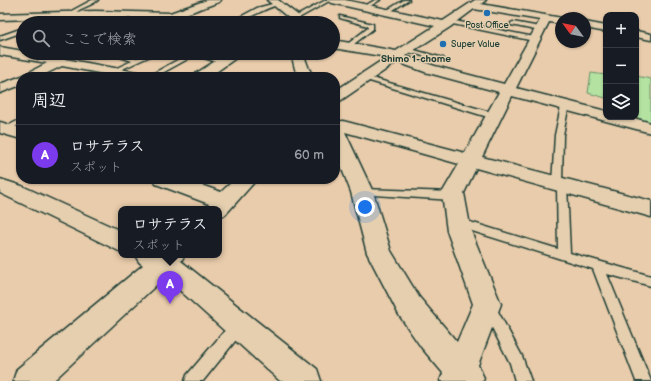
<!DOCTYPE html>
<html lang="ja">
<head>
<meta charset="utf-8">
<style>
	body { margin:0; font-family:"Balsamiq Sans","Klee One",sans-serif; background:#242831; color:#f1f3f6 }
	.controls { position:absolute; right:12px; top:12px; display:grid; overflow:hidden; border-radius:8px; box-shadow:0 1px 3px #0004 }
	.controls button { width:36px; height:36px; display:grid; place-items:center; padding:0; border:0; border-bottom:1px solid #363941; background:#171b24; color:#f1f3f6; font:20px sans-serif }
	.compass { position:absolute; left:555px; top:12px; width:36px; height:36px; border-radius:50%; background:#171b24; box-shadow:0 1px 3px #0004; rotate:303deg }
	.you { position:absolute; left:365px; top:207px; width:14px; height:14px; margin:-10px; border:3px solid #fff; border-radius:50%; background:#1a73e8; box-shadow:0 0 0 6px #1a73e833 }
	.badge { display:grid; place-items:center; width:26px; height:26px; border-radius:50%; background:#7c3aed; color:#fff; font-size:13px; font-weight:700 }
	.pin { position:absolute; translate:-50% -33px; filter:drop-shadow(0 1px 2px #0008) }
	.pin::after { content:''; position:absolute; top:21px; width:14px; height:12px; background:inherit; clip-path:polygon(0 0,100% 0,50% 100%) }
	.popup { position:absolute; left:118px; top:206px; width:104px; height:52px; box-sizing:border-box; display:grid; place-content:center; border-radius:8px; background:#171b24; filter:drop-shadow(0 1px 3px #0005); font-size:13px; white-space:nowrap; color:#9ea1a6 }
	.popup b { font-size:15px; color:#f1f3f6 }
	.popup::after { content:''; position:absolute; left:50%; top:100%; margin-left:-8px; border:8px solid transparent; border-top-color:#171b24 }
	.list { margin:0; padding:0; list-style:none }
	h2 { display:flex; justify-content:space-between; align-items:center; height:52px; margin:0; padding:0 16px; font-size:17px }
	h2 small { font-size:13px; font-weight:400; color:#9ea1a6 }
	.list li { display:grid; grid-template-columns:26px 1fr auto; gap:12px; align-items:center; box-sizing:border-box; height:60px; padding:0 16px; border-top:1px solid #363941 }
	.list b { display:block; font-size:15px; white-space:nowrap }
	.list p { margin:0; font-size:13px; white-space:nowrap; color:#9ea1a6 }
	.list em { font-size:13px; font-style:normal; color:#9ea1a6 }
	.icon { flex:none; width:22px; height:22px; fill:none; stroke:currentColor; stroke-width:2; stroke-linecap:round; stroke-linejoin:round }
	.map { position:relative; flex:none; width:651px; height:381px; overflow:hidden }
	.search { position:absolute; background:#171b24; box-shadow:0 1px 3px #0004; left:16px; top:16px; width:324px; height:44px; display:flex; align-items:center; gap:10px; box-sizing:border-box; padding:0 14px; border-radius:22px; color:#9ea1a6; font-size:15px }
	.panel { position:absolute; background:#171b24; box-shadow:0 1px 3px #0004; left:16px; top:72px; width:324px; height:112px; border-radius:16px }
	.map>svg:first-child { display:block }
</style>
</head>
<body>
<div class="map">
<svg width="651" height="381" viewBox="0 0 651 381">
	<rect width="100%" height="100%" fill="#e9ccab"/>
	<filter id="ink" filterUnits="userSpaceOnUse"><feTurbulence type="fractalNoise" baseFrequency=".025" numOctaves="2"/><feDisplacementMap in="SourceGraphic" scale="8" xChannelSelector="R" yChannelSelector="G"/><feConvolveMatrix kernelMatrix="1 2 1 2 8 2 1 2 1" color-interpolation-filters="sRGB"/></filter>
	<g filter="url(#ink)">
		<path fill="#b3e2a1" stroke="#69906a" d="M 591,73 L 606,75 L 606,98 L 588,93 Z
			M 636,76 L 651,79 L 651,124 L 623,117 L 636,117 Z"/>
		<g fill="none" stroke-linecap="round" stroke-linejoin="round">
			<g stroke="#1f3d34" stroke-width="3">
				<path id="service" d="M 92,0 L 98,0 C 93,4 87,6 81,9 C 70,15 63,23 49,23 Z
					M 326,0 L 331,0 L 297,19 L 293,18 Z
					M 375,0 L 380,0 L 367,8 L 363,7 Z
					M 404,0 L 409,0 L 388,13 L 384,12 Z
					M 276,3 L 278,5 C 261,9 245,23 229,23 L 257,8 Z
					M 105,13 L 109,14 L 96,23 L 90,23 Z
					M 340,16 L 373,24 L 373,29 L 349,48 L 345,48 L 345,46 L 368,28 L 368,26 L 340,18 Z
					M 450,20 L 534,37 L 537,39 L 534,41 L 448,23 L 447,22 Z
					M 513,22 L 540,27 L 543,29 L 540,31 L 511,25 L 511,23 Z
					M 23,28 L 23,32 L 0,40 L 0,36 Z
					M 407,48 L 443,58 L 444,59 L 441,61 L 405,51 L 404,50 Z
					M 108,53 L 118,53 L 137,58 L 149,53 L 157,53 L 105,77 L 97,77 L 132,61 Z
					M 190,53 L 199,53 L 226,62 L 223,64 L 195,55 L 155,77 L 147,77 Z
					M 304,70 L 306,71 L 306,73 L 298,77 L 290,77 Z
					M 365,76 L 497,114 L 498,116 L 494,118 L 491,118 L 363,79 L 362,78 Z
					M 562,102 L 565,102 L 569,104 L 563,135 L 562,182 L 567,185 L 570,253 L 651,276 L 651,286 L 607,274 L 651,381 L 636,381 L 593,269 L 453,225 L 452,222 L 453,219 L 457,218 L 558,249 L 557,187 L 552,184 L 555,135 Z
					M 21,119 L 21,124 L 6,131 L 2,129 Z
					M 362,189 L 453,192 L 458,196 L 453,200 L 358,194 L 357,192 Z
					M 489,302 L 494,304 L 522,356 L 531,381 L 515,381 L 510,363 L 482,308 L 484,304 Z
					M 239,318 L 244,320 L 246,325 L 244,330 L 203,381 L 185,381 L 187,375 L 234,320 Z"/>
			</g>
			<g stroke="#1f3d34" stroke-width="3">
				<path id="minor" d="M 207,0 L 221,0 L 219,2 L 183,15 L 210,20 L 215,23 C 195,23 175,19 154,19 C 103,17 51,18 0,20 L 0,14 L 95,11 L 170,13 Z
					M 267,0 L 278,0 L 299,16 L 300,18 L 299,23 L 289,23 L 290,19 Z
					M 327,0 L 345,0 L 443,21 L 475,0 L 486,0 L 481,4 L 562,18 L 561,24 L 549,22 L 516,88 L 606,111 L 606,117 L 630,117 L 651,123 L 651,133 L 512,96 L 482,157 L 651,201 L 651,217 L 476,168 L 464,193 L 471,231 L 501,304 L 478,365 L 484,378 L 483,381 L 440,381 L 443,373 L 421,347 L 399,315 L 367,253 L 351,192 L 335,151 L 335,122 L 343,121 L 465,153 L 499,92 L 425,72 L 397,62 L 340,101 L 335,103 L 335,91 L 387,57 L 333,48 L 333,40 L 396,51 L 435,26 L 332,3 ZM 474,9 L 540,20 L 504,84 L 435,66 L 405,56 L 450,27 ZM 345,132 L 459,164 L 442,193 L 447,231 L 473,304 L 457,342 L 419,297 L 391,251 L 373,192 Z
					M 585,22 L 606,26 L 606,32 L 585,28 Z
					M 636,31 L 651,34 L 651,40 L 636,37 Z
					M 0,47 L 23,51 L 23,53 L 32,53 L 142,73 L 147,74 L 149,77 L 120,77 L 62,66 L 39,77 L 21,77 L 21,85 L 0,93 L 0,84 L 22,76 L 47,63 L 0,55 Z
					M 228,53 L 243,53 L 209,77 L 193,77 L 195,74 Z
					M 291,53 L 303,53 L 309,69 L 314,77 L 300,77 L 295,69 Z
					M 0,122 L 21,128 L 21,139 L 0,133 Z
					M 0,179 L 22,186 L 121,231 L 121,252 L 0,193 Z
					M 153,179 L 184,179 L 221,192 L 235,179 L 257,179 L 225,215 L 219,216 L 219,209 L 206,209 L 209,204 L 156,184 Z
					M 135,255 L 185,255 L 181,261 L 317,369 L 321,381 L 280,381 L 165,277 L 53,381 L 13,381 L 17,369 L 143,265 L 139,262 Z"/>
			</g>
			<use href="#service" fill="#e5cfaf" fill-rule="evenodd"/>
			<use href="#minor" fill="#e5cfaf" fill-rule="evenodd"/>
		</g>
	</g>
	<g fill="#1f6fb2" stroke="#e5cfaf" stroke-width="1.5">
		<circle cx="487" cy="13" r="4"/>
		<circle cx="443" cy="44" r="4"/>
	</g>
	<g text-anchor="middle" stroke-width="3" stroke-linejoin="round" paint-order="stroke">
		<g font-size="9" fill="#1f3d34" stroke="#e5cfaf">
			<text x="487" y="28">Post Office</text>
			<text x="451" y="47" text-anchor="start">Super Value</text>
		</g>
		<g font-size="10" font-weight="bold" fill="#1f3d34" stroke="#e5cfaf">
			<text x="416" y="62">Shimo 1-chome</text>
		</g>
	</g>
</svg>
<div class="controls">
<button>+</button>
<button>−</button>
<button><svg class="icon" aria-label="layers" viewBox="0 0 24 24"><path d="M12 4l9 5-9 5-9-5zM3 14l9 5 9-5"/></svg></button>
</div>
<svg class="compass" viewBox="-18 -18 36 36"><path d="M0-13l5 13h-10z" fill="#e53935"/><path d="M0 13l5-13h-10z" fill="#9ea1a6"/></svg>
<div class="you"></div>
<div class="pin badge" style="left:170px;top:304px">A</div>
<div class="popup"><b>ロサテラス</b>スポット</div>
<div class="search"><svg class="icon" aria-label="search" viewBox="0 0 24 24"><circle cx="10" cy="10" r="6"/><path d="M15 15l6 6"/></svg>ここで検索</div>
<section class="panel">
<h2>周辺<small></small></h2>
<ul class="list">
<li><span class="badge">A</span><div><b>ロサテラス</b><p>スポット</p></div><em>60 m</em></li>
</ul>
</section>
</div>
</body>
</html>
